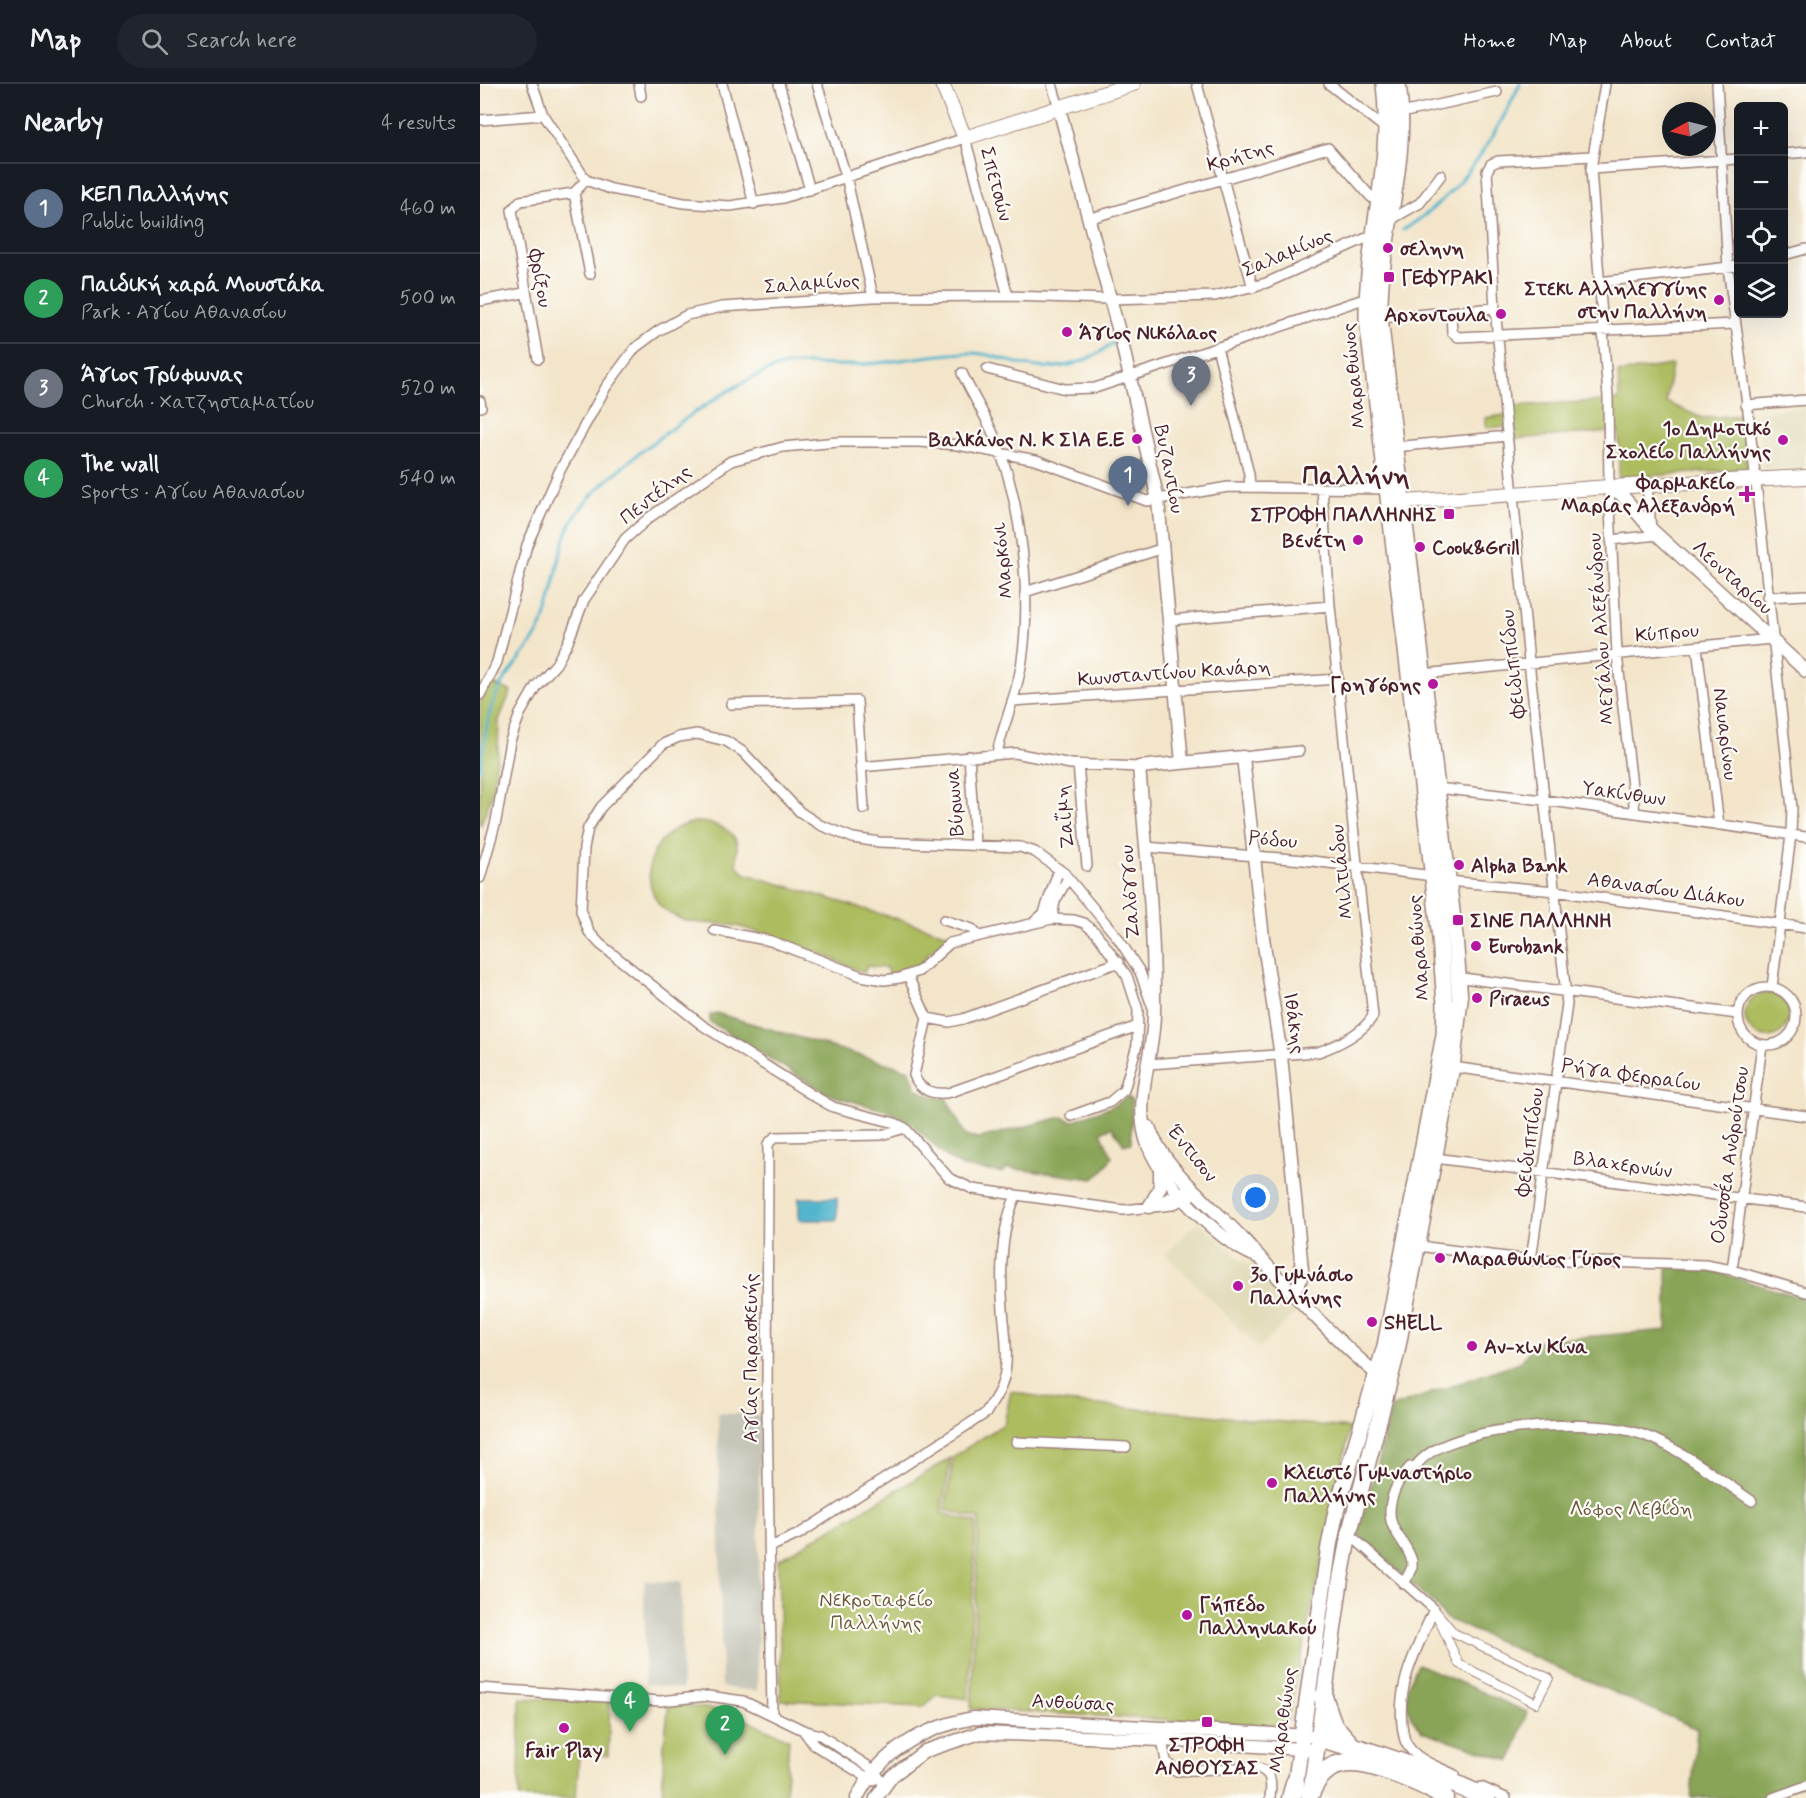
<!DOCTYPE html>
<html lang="en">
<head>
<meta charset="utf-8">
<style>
	body { margin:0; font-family:Mynerve,sans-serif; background:#20242c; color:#f1f3f6 }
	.controls { position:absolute; right:18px; top:18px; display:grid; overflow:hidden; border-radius:9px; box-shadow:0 6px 24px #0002 }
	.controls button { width:54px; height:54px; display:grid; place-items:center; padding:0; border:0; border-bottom:2px solid #363941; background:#171b24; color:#f1f3f6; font:30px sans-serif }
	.compass { position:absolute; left:1182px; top:18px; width:54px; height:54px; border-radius:50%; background:#171b24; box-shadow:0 6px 24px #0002; rotate:263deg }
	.you { position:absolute; left:776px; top:1114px; width:21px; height:21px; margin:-15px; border:4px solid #fff; border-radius:50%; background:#1a73e8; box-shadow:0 0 0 9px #1a73e833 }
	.badge { display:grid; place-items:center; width:39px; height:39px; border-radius:50%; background:#d690ce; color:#fff; font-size:20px; font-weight:700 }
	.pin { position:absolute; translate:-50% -50px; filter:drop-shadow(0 2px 3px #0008) }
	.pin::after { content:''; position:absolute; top:32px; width:21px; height:18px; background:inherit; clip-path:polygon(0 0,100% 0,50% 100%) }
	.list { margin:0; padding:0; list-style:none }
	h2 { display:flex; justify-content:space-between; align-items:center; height:78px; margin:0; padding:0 24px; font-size:26px }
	h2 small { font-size:20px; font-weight:400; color:#9ea1a6 }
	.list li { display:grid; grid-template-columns:39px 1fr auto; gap:18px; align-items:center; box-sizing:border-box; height:90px; padding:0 24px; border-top:2px solid #363941 }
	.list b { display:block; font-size:22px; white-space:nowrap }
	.list p { margin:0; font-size:20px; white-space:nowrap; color:#9ea1a6 }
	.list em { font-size:20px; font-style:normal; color:#9ea1a6 }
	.icon { flex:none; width:33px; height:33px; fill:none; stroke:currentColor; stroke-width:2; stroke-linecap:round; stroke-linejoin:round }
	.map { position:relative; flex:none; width:1326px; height:1714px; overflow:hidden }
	header { display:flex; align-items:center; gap:36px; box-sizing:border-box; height:84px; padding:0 30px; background:#171b24; border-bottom:2px solid #363941 }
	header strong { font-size:28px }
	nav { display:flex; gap:33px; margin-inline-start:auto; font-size:21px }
	.search { width:420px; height:54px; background:#20242c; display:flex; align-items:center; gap:15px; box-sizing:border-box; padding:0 21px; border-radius:33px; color:#9ea1a6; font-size:22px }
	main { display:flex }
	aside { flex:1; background:#171b24 }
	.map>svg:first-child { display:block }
</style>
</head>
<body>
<header>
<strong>Map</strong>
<div class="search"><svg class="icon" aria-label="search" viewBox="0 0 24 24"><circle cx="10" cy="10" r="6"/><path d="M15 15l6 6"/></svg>Search here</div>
<nav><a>Home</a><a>Map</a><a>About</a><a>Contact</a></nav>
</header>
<main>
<aside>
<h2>Nearby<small>4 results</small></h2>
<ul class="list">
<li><span class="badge" style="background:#5c6f8a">1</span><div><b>ΚΕΠ Παλλήνης</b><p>Public building</p></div><em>460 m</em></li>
<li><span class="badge" style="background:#2e9e5b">2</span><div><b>Παιδική χαρά Μουστάκα</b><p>Park · Αγίου Αθανασίου</p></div><em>500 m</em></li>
<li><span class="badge" style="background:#6b7280">3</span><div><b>Άγιος Τρύφωνας</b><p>Church · Χατζησταματίου</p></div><em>520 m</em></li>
<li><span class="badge" style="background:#2e9e5b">4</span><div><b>The wall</b><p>Sports · Αγίου Αθανασίου</p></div><em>540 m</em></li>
</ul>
</aside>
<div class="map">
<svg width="1326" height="1714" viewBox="0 0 1326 1714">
	<rect width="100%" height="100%" fill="#fdfcf7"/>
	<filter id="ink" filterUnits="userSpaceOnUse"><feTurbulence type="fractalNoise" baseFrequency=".0167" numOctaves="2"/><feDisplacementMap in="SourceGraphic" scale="12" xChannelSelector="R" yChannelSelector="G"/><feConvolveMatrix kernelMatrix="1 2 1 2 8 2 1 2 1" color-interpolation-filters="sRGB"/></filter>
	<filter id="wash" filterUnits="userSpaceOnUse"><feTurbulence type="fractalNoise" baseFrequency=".008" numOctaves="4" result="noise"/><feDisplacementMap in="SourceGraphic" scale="24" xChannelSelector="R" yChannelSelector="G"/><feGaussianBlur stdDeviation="1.35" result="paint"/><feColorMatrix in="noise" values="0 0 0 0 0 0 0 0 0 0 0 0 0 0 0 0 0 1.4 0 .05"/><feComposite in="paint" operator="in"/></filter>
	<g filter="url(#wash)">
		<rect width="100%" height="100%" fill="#f3e5ca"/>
		<path fill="#e2dcba" d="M 1326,324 L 1326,384 L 1283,386 L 1277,327 Z
			M 718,1137 L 766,1181 L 777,1180 L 821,1223 L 779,1265 L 686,1170 Z"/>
		<path fill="#c5c5b8" d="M 238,1329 L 280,1331 L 277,1607 L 242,1603 Z
			M 164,1497 L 201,1498 L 202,1605 L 165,1600 Z"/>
		<path fill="#acbc5f" stroke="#7b6e45" stroke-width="1.5" d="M 1192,281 L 1186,318 L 1222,334 L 1262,331 L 1267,385 L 1139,394 L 1139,347 L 1035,355 L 1034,342 L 1006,344 L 1005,334 L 1032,330 L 1031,322 L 1139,316 L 1138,289 Z
			M 10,599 L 31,607 L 19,636 L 18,670 L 11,714 L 0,743 L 0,619 Z
			M 215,738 C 229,738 257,744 257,763 C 257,769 256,775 257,782 L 266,790 L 475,852 L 449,868 L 442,881 L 431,887 L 408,891 L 407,884 L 387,882 L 384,889 C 343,869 308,857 264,844 C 239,835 216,845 191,830 C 169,818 164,787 175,766 C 184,750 198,741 215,738 Z
			M1265 931a22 22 0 1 1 44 0a22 22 0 1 1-44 0Z
			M 531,1307 L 574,1317 L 870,1344 L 808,1636 L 794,1642 L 491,1625 L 499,1435 L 465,1426 L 474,1372 L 524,1340 Z
			M 471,1374 L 461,1429 L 496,1438 L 488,1615 L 457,1611 L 443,1623 L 301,1616 L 298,1476 Z
			M 40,1614 L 130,1618 L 128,1672 L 99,1671 L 96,1714 L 39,1714 Z
			M 189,1620 L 243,1626 L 309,1655 L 305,1714 L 182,1714 L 184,1660 Z"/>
		<path fill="#89a456" stroke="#6a6240" stroke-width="1.5" d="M 236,929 L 430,986 L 436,1004 L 445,1010 L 466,1014 L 486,1052 L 500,1054 L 582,1033 L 592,1037 L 635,1021 L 647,1013 L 652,1016 L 651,1059 L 644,1061 L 632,1043 L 621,1048 L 632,1073 L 621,1089 L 613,1095 L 527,1084 L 523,1089 L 483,1083 L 467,1074 L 431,1039 L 411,1028 L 350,1011 L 230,938 L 230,931 Z
			M 1187,1183 L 1236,1188 L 1326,1215 L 1326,1699 L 1284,1714 L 1211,1714 L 1217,1645 L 965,1534 L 956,1522 L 878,1450 L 912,1323 L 1042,1277 L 1055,1257 L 1187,1246 Z
			M 938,1580 L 1047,1628 L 1031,1677 L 942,1647 L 931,1633 L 926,1617 L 928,1601 Z"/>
		<path fill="#4db3cc" stroke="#4c697c" stroke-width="1.5" d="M 319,1114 L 357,1114 L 357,1136 L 319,1136 Z"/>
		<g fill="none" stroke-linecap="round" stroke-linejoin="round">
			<path stroke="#4db3cc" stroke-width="3" d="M 923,146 C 978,113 1013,58 1040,0
				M 0,685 C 5,656 6,624 23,598 C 36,577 53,562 63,539 C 79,501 75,457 101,424 C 131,384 259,289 307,281 C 328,278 350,282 371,281 C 410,280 448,270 488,269 C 508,268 525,277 545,281 C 578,288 608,279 633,259"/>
		</g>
	</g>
	<g filter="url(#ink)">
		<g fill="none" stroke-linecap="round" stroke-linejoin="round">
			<g stroke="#9e827a" stroke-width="10">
				<path id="pedestrian" d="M 954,1525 L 974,1549 L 1069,1594 L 1056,1619 L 979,1580 Z"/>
			</g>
			<g stroke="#9e827a" stroke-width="12">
				<path id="minor" d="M 52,0 L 63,31 L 106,96 L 131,105 L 204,119 L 250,122 L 303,114 L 485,54 L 528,212
					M 159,0 L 161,12
					M 242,0 L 274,120
					M 299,0 L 330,106
					M 337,0 L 366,92 L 393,213
					M 572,0 L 579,24
					M 717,0 L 773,204
					M 849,0 L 906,45
					M 1125,0 L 1111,85 L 1128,313 L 1129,403 L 1137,570 L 1155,729
					M 1237,0 L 1248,184 L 1268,327 L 1312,724 L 1311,751 L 1292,903
					M 921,29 L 1017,8
					M 0,36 L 63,31
					M 1304,70 L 1326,68
					M 1111,85 L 1258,75
					M 94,109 L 110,190
					M 611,134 L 848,64 L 891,113 L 899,119
					M 910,136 L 940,119 L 961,91
					M 1304,171 L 1326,165
					M 1119,198 L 1258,182
					M 0,217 L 44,209
					M 971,229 L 972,248 L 978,253 L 1255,240
					M 900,234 L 1015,224
					M 737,263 L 769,390 L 770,403
					M 58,275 L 32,126 L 40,117 L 94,109 L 106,96
					M 507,285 L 585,305 L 615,304 L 887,214
					M 482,289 C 492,311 506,332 515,354 C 541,418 552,508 542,576 C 538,608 524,638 517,669
					M 0,317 L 1,323
					M 1266,321 L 1326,316
					M 914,363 L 1028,352
					M 1167,401 L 1171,445
					M 1131,456 L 1178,451
					M 545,508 L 684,464
					M 1287,513 L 1326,511
					M 690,536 L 850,522
					M 1217,563 L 1239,741
					M 943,590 L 1291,555
					M 0,611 L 17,578 L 47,461 L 79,388 L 126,303 L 155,264 L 178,247 L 207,231 L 242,223 L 393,213 L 528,212 L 629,215 L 735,212 L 786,199 L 893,151
					M 532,617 L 858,595
					M 251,620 L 377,617 L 384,725
					M 489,672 L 495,761
					M 763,673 L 819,667
					M 598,680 L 607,782
					M 380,683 L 535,669 L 591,680 L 659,683
					M 957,704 L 1064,716 L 1326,753
					M 666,763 L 824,776 L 953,792
					M 0,794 L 16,737 L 30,657 L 40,630 L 56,602 L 76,580 L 88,558 L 104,516 L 145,455 L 170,433 L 251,377 L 303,363 L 358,358 L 440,358 L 478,361 L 556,376 L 667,417 L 748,403 L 912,405
					M 968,797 L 1075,807 L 1326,844
					M 572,835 L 575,817 L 588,794
					M 464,836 L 492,845 L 498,852
					M 554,838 L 564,829 L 579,785
					M 234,846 L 291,857 L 381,892 L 404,896 L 420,894 L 439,887 L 470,859 L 572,835 L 594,836 L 604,839 L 616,849 L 647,892 L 658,926 L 657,961 L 644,1006 L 630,1018 L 591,1032
					M 428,892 L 447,934 L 434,991 C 439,1007 455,1012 471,1008 L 658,942
					M 975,893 L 1258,930
					M1258 932a29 29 0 1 1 58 0a29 29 0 1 1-58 0Z
					M 671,919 L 660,888 L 638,854 L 584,789 L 555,768 L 540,763 L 399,758 L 373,754 L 340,741 L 320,728 L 263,668 L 246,657 L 217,650 L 199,653 L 183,660 L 121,723 L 108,744 L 104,764 L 101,827 L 109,848 L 120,860 L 222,941 L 332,1011 L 353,1023 L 415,1039 L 425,1044 L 469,1094 L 493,1105 L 643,1126 L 692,1121 L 718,1108
					M 447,934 L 469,938 L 483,935 L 639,878
					M 669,980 L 838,968 C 856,962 883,949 893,932 L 850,522 L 842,405
					M 972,983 L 1326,1032
					M 955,1074 L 1326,1123
					M 670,1122 L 704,1107
					M 938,1162 L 1051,1176 L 1225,1181 L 1252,1186 L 1326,1208
					M 1051,1176 L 1087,920 L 1049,578 L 1015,224 L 1007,87 L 1011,80 L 1018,77 L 1112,72
					M 1252,1186 L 1282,961
					M 536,1358 L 646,1363
					M 869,1450 L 954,1525 C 938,1563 917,1598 922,1640 C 923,1647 923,1656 928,1662 C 938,1677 959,1683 975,1691
					M 290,1463 L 319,1450 L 506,1329 C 511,1320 519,1310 522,1300 C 530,1277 525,1250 523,1226 C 520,1189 520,1146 536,1112
					M 924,1500 L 932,1483 L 932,1477 C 929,1466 922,1458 916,1448 C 902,1427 915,1399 930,1383 L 936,1382 C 964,1340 1104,1335 1150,1347 C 1192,1357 1236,1393 1272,1417
					M 0,1604 L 180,1617 L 228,1612 L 263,1617 L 323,1646 L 340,1651 L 394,1686 L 404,1701
					M 292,1629 L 287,1322 L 288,1060 L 295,1053 L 401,1051 L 425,1044
					M 323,1646 L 334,1661 L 393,1697
					M 682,1656 L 686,1677 L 695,1687 L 774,1683 C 792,1687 792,1697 790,1714
					M 1001,1703 L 1026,1714
					M 1293,1714 L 1326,1702"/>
			</g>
			<g stroke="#9e827a" stroke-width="15">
				<path id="tertiary" d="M 579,24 L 642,259 L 678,416 L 702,679
					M 1129,403 L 1141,410 L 1171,445 L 1326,587
					M 669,1043 C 683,1084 733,1123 763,1155 C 805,1201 854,1256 903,1295
					M 669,1123 L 680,1104 L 680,1086
					M 776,1172 C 738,1158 677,1094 666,1055 C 654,1013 674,971 674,929 C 675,847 666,764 659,683 L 763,673 L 783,854 L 801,972 L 822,1186 L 821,1195 L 813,1208
					M 377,1714 C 400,1667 444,1643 494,1634 L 830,1652
					M 396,1714 L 412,1692 L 445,1667 L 500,1649 L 682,1656 L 836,1666"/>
			</g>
			<g stroke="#9e827a" stroke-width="16">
				<path id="secondary" d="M 462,0 L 485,54 L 653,0
					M 912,419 L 1129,403 L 1326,393"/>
			</g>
			<g stroke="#9e827a" stroke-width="18">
				<path id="primary" d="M 831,1706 L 860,1498 L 869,1450 L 916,1272 L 972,983 L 980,916 L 975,852 L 900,234 C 898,154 930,80 918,0
					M 814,1709 L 849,1462 L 856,1427 L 905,1262 L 964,951 L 965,920 L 960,854 L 887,234 C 886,154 914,80 904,0"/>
			</g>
			<g stroke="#9e827a" stroke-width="21">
				<path id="motorway" d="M 843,1613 L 853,1641 L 871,1661
					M 837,1653 C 896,1668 951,1688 1006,1714
					M 830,1710 C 846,1669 880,1676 914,1689 C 932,1696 949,1702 964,1714
					M 811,1714 L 815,1699"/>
			</g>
			<use href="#pedestrian" stroke="#fff" stroke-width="8"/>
			<use href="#minor" stroke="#fff" stroke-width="9"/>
			<use href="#tertiary" stroke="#fff" stroke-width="12"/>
			<use href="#secondary" stroke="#fff" stroke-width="14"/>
			<use href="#primary" stroke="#fff" stroke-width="15"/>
			<use href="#motorway" stroke="#fff" stroke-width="18"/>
		</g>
	</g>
	<g fill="#b5179e" stroke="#fdfcf7" stroke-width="2">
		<circle cx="908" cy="164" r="6"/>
		<rect x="903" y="187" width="12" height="12" rx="3"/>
		<circle cx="1239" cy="216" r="6"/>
		<circle cx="1021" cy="230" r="6"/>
		<circle cx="587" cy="248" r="6"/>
		<circle cx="657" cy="355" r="6"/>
		<circle cx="1303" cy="356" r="6"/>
		<path d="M1264 401h6v6h6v6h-6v6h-6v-6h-6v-6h6z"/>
		<rect x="963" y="424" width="12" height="12" rx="3"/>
		<circle cx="878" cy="456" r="6"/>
		<circle cx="940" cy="463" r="6"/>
		<circle cx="953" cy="600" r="6"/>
		<circle cx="979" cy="781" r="6"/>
		<rect x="972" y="830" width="12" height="12" rx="3"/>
		<circle cx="996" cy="862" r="6"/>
		<circle cx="997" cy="914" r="6"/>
		<circle cx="960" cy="1174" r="6"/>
		<circle cx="758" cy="1202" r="6"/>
		<circle cx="892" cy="1238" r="6"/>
		<circle cx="992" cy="1262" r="6"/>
		<circle cx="792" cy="1399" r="6"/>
		<circle cx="707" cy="1531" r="6"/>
		<rect x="721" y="1632" width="12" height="12" rx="3"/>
		<circle cx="84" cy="1644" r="6"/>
	</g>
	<g text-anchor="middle" stroke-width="4.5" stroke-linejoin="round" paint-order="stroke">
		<g font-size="20" fill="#4a1f2b" stroke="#fdfcf7">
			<text transform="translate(760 71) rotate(-16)" y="7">Κρήτης</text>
			<text transform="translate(517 100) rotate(75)" y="7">Σπετσών</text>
			<text transform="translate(807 168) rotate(-23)" y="7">Σαλαμίνος</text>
			<text transform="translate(61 194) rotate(80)" y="7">Φρίξου</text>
			<text transform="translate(332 199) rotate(-4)" y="7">Σαλαμίνος</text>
			<text transform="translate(873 292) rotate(-96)" y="7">Μαραθώνος</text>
			<text transform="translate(690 385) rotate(79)" y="7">Βυζαντίου</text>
			<text transform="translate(175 410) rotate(-38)" y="7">Πεντέλης</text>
			<text transform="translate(522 477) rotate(-96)" y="7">Μαρκόνι</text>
			<text transform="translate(1253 493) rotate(42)" y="7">Λεονταρίου</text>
			<text transform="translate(1120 545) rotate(-94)" y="7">Μεγάλου Αλεξάνδρου</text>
			<text transform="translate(1187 548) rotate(-5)" y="7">Κύπρου</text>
			<text transform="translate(1032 580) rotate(-96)" y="7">Φειδιππίδου</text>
			<text transform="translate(694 588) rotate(-4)" y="7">Κωνσταντίνου Κανάρη</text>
			<text transform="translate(1246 650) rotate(83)" y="7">Ναυαρίνου</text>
			<text transform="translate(1144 709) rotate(8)" y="7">Υακίνθων</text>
			<text transform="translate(474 718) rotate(-94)" y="7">Βύρωνα</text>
			<text transform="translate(584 733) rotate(-95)" y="7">Ζαΐμη</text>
			<text transform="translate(793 755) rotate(5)" y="7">Ρόδου</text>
			<text transform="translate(861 788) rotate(-96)" y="7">Μιλτιάδου</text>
			<text transform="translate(1186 805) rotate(8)" y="7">Αθανασίου Διάκου</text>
			<text transform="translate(649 808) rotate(-94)" y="7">Ζαλόγγου</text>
			<text transform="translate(938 864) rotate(-95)" y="7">Μαραθώνος</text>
			<text transform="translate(815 939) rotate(82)" y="7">Ιθάκης</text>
			<text transform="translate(1151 990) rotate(8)" y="7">Ρήγα Φερραίου</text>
			<text transform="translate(1049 1058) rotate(-82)" y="7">Φειδιππίδου</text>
			<text transform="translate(713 1069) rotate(51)" y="7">Έντισον</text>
			<text transform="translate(1249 1071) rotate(-82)" y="7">Οδυσσέα Ανδρούτσου</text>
			<text transform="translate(1143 1080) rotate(8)" y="7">Βλαχερνών</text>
			<text transform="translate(270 1274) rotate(-90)" y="7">Αγίας Παρασκευής</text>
			<text transform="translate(593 1618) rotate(3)" y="7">Ανθούσας</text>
			<text transform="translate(802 1636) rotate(-82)" y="7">Μαραθώνος</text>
		</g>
		<g font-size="20" font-weight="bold" fill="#4a1f2b" stroke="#fdfcf7" text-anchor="start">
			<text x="920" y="171">σεληνη</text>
			<text x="921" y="200">ΓΕΦΥΡΑΚΙ</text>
			<text x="1227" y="211" text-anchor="end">Στεκι Αλληλεγγύης<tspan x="1227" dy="23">στην Παλλήνη</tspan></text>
			<text x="1009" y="237" text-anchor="end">Αρχοντουλα</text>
			<text x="599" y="255">Άγιος Νικόλαος</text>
			<text x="1291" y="351" text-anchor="end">1ο Δημοτικό<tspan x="1291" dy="23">Σχολείο Παλλήνης</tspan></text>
			<text x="645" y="362" text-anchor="end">Βαλκάνος Ν. Κ ΣΙΑ Ε.Ε</text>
			<text x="1255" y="405" text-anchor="end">Φαρμακείο<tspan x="1255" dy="23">Μαρίας Αλεξανδρή</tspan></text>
			<text x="957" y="437" text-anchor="end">ΣΤΡΟΦΗ ΠΑΛΛΗΝΗΣ</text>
			<text x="866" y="463" text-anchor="end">Βενέτη</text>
			<text x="952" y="470">Cook&amp;Grill</text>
			<text x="941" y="607" text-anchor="end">Γρηγόρης</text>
			<text x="991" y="788">Alpha Bank</text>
			<text x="990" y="843">ΣΙΝΕ ΠΑΛΛΗΝΗ</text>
			<text x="1008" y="869">Eurobank</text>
			<text x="1009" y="921">Piraeus</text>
			<text x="972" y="1181">Μαραθώνιος Γύρος</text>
			<text x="770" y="1197">3ο Γυμνάσιο<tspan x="770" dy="23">Παλλήνης</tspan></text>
			<text x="904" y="1245">SHELL</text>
			<text x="1004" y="1269">Αν-χιν Κίνα</text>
			<text x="804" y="1395">Κλειστό Γυμναστήριο<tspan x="804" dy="23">Παλλήνης</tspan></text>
			<text x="719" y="1527">Γήπεδο<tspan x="719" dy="23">Παλληνιακού</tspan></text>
			<text x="727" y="1667" text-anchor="middle">ΣΤΡΟΦΗ<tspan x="727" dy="23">ΑΝΘΟΥΣΑΣ</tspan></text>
			<text x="84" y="1673" text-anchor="middle">Fair Play</text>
		</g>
		<g font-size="20" fill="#6c563d" stroke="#fdfcf7">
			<text x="1151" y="1431">Λόφος Λεβίδη</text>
			<text x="396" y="1522">Νεκροταφείο<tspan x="396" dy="23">Παλλήνης</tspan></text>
		</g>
		<g font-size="26" font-weight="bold" fill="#4a1f2b" stroke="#fdfcf7">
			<text x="876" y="400">Παλλήνη</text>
		</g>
	</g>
</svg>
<div class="controls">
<button>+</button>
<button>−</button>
<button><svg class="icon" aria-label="locate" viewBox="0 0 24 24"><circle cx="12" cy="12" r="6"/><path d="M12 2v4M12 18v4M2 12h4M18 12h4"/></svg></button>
<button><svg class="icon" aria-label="layers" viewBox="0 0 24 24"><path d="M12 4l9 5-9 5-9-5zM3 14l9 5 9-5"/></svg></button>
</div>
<svg class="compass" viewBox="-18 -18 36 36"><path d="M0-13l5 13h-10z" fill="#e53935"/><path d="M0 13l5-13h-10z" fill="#9ea1a6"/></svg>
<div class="you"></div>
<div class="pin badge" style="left:648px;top:422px;background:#5c6f8a">1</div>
<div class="pin badge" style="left:245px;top:1671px;background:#2e9e5b">2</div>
<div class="pin badge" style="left:711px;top:322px;background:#6b7280">3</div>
<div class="pin badge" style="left:150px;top:1648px;background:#2e9e5b">4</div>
</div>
</main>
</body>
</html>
